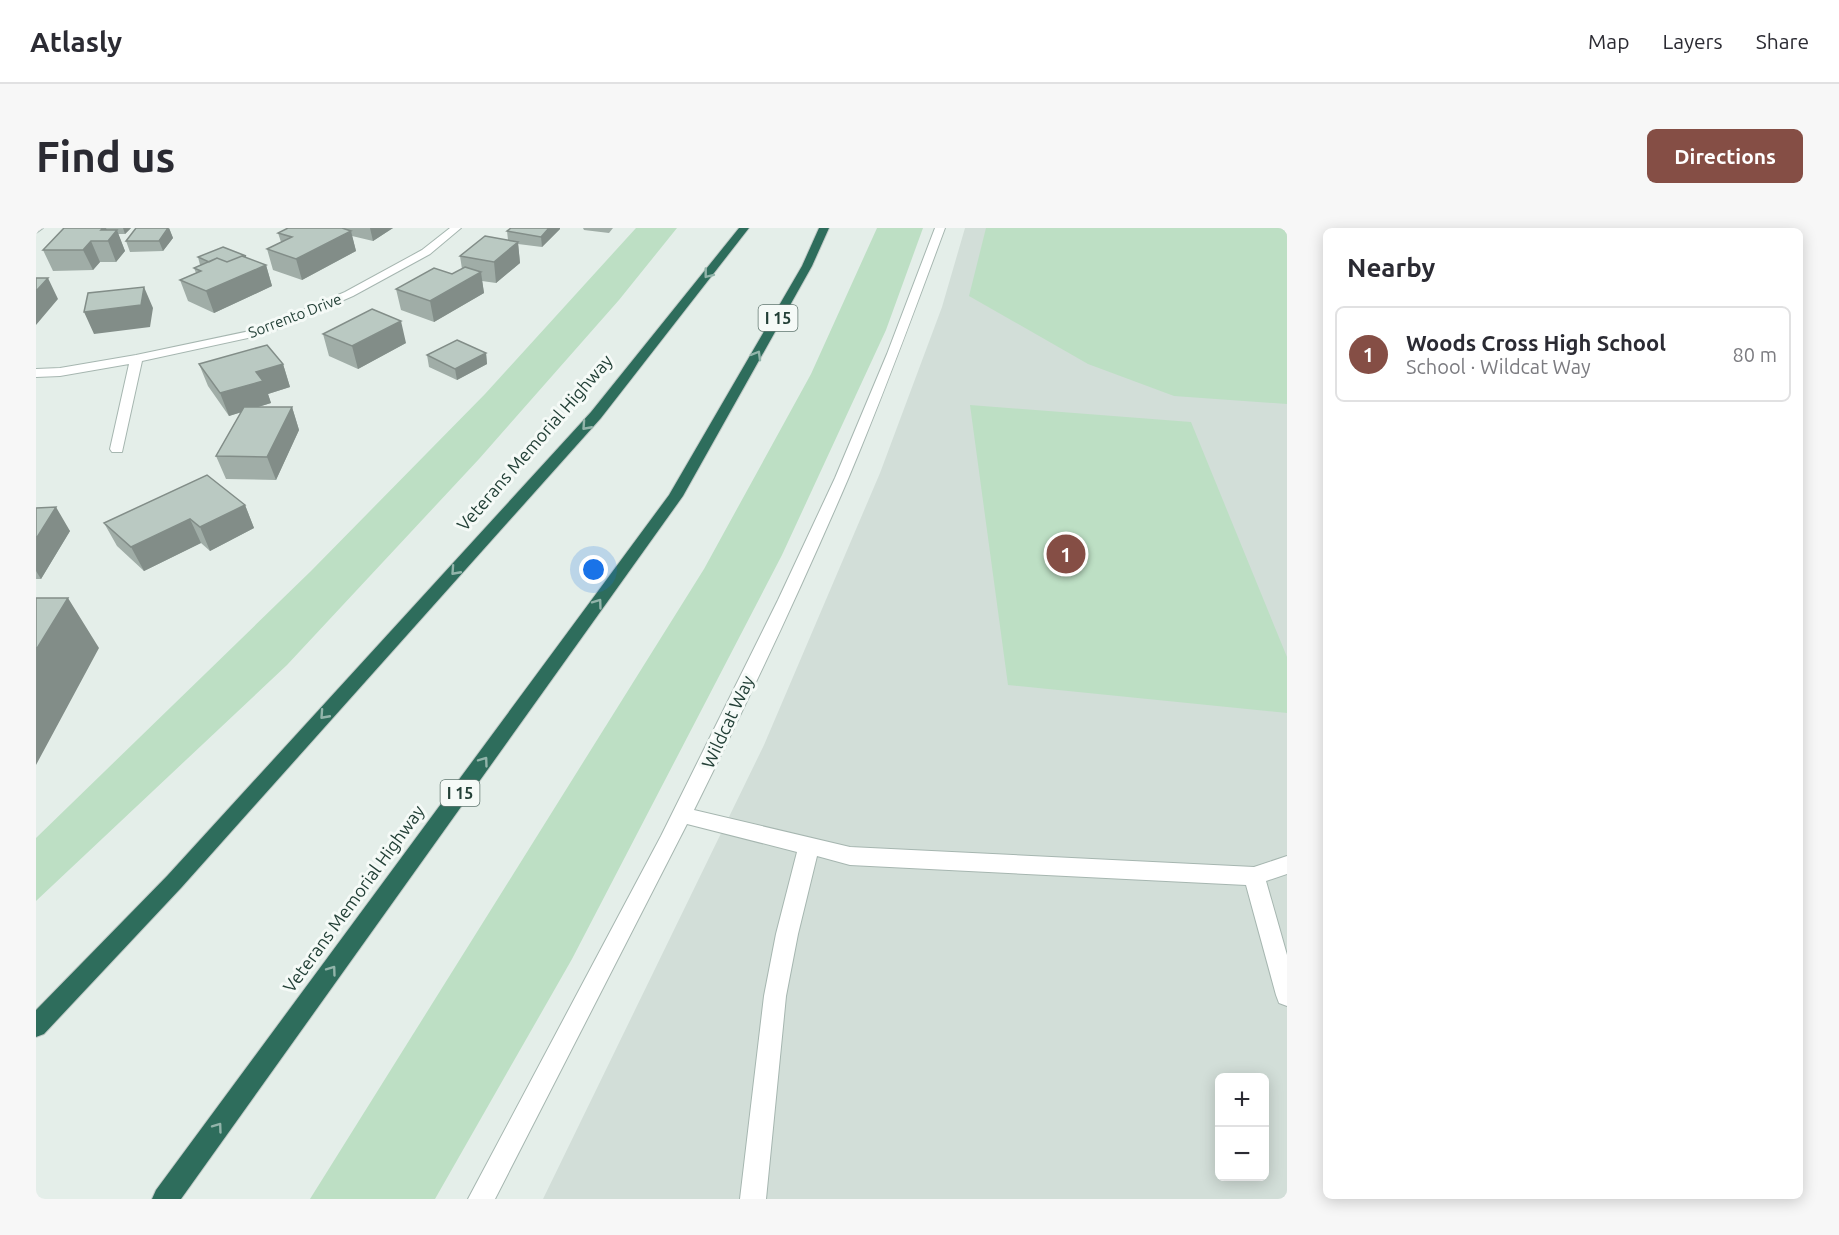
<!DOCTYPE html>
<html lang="en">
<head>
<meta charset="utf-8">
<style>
	body { margin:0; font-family:Ubuntu,sans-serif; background:#f7f7f7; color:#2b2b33 }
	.controls { position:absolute; right:18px; bottom:18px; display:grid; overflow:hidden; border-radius:9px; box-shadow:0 3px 15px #0003 }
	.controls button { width:54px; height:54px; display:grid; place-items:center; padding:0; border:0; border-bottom:2px solid #e1e1e2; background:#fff; color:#2b2b33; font:30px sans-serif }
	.you { position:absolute; left:558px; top:342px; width:21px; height:21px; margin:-15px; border:4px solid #fff; border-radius:50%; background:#1a73e8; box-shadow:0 0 0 9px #1a73e833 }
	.badge { display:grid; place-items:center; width:39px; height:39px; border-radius:50%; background:#854e45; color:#fff; font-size:20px; font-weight:700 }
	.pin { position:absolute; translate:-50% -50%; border:3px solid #fff; box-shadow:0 2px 6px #0006 }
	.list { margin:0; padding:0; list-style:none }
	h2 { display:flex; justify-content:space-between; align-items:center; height:78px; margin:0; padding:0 24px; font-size:26px }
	h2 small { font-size:20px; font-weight:400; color:#7c7c81 }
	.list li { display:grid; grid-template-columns:39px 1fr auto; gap:18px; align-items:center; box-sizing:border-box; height:96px; margin:0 12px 12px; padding:0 12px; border:2px solid #e1e1e2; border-radius:9px }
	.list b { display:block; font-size:22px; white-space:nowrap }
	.list p { margin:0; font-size:20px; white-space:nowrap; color:#7c7c81 }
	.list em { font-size:20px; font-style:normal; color:#7c7c81 }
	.map { position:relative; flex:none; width:1251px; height:971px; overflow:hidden; border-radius:9px }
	header { display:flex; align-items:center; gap:36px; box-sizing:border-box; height:84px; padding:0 30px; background:#fff; border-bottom:2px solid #e1e1e2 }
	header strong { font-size:28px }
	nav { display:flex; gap:33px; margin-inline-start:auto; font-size:21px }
	.intro { display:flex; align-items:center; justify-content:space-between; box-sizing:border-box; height:144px; padding:0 36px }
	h1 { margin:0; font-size:42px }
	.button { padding:15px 27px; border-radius:9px; background:#854e45; color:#fff; font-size:21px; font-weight:700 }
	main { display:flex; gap:36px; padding:0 36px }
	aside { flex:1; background:#fff; border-radius:9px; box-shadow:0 3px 15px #0003 }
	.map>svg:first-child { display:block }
</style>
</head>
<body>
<header>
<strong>Atlasly</strong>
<nav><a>Map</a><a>Layers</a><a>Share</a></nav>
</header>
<div class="intro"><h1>Find us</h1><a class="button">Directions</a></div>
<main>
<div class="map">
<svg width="1251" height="971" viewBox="0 0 1251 971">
	<rect width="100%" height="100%" fill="#e4eee9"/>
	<path fill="#d2ded8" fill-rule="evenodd" d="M 929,0 L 1251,0 L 1251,971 L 507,971 L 728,517 L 844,245 L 906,79 ZM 1184,850 L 1228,850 L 1228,948 L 1184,948 Z"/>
	<path fill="#bddfc4" d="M 600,0 L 641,0 L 583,72 L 443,231 L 251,437 L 0,673 L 0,610 L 275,343 L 449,166 Z
		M 841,0 L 887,0 L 850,102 L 746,327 L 536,731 L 399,971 L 274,971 L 668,341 L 775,146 Z
		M 950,0 L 1251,0 L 1251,176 L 1138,168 L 1052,136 L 933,68 Z
		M 934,177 L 1155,194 L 1251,429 L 1251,485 L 972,457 Z"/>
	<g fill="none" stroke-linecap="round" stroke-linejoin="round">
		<g stroke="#a6b6b0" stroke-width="2">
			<path id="minor" d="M 0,0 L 7,0 L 0,5 Z
				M 414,0 L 425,0 L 394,26 L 317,68 L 230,106 L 106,133 L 86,224 L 76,224 L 74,221 L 93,136 L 24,148 L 0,149 L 0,141 L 24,140 L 100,127 L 223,101 L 309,64 L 386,22 Z
				M 899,0 L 909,0 C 878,84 847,168 812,251 C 764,363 712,473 658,582 L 814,619 L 1218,639 L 1251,628 L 1251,646 L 1230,653 L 1251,727 L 1251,778 L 1243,775 L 1240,767 L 1210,657 L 814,637 L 781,628 L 762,706 L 750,768 L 730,971 L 704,971 L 728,768 L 740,706 L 761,624 L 651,596 L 459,971 L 432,971 L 625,608 L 742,372 L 799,250 L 851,126 Z"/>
		</g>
		<g stroke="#c1cac7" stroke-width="2">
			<path id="highway" d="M 703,0 L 713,0 L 565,190 L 145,660 L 8,806 L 0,809 L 0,782 L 131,648 L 555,184 Z
				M 783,0 L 793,0 L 776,38 L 647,268 L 145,971 L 116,971 L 120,962 L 633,267 L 766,38 Z"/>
		</g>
		<use href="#minor" fill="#fff" fill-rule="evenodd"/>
		<use href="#highway" fill="#2e6d5c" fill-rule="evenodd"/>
	</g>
	<path fill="#a0ada7" d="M 28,0 L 95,0 L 89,6 L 82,6 L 89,23 L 80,34 L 64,34 L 57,42 L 17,43 L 7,22 Z
		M 133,0 L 137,10 L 127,23 L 94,24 L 90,13 Z
		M 252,0 L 357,0 L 337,13 L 316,8 L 320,23 L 266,52 L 237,42 L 231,21 L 245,14 L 242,5 Z
		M 547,0 L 577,0 L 573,5 L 548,2 Z
		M 524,1 L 506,19 L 482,16 L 484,35 L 460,55 L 446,53 L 448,65 L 398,94 L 365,82 L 360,61 L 416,46 L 426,41 L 424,28 L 472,12 L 471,3 Z
		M 162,29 L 210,30 L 230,37 L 236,58 L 178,85 L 152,73 L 144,52 L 160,45 L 158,40 L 164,37 Z
		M 287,106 L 370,115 L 322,141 L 293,128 Z
		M 450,125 L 451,136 L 421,152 L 393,139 L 391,127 Z
		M 163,136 L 247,136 L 254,159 L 232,166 L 235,175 L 222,179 L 256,179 L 263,202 L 240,252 L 190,251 L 180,228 L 205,184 L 193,188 L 172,158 Z
		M 209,277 L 218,300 L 174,323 L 165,315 L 108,343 L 81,318 L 68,295 Z
		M 0,280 L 34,303 L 5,351 L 0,351 Z"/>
	<path fill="#828d88" d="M 67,0 L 70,0 L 74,10 L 81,2 L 89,23 L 80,34 L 72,13 L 65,2 Z
		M 87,0 L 95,0 L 89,6 Z
		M 133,0 L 137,10 L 127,23 L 123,13 Z
		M 334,0 L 357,0 L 337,13 Z
		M 513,0 L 524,0 L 524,1 L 506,19 L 505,9 Z
		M 315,3 L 320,23 L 266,52 L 260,31 Z
		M 55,13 L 64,34 L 57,42 L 47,22 Z
		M 482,14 L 484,35 L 460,55 L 458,34 Z
		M 230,37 L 236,58 L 178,85 L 170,63 Z
		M 445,44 L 448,65 L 398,94 L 394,73 Z
		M 12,50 L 22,71 L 0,97 L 0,63 Z
		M 108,59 L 117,80 L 114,99 L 58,106 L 48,84 Z
		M 365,93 L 370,115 L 322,141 L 316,118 Z
		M 450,125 L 451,136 L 421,152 L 419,141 Z
		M 247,136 L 254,159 L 232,166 L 235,175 L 193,188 L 184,165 L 220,144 Z
		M 256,179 L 263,202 L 240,252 L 231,229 Z
		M 209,277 L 218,300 L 174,323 L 164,299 Z
		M 20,279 L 34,303 L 5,351 L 0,343 L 0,311 Z
		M 154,291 L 165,315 L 108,343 L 95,319 Z
		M 32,370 L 63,420 L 0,537 L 0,422 Z"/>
	<path fill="#bac9c2" stroke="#828d88" stroke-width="1.5" d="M 28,0 L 67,0 L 65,2 L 81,2 L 72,13 L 55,13 L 47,22 L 7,22 Z
		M 100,0 L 132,0 L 123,13 L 90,13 Z
		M 252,0 L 306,0 L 315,3 L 260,31 L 231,21 L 256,9 L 242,5 Z
		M 475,0 L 513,0 L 505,9 L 471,3 Z
		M 449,8 L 482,14 L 458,34 L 424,28 Z
		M 187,19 L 210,28 L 206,28 L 191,34 L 181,30 L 173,34 L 162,29 Z
		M 206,28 L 230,37 L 170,63 L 144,52 L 165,43 L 158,40 L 181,30 L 191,34 Z
		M 429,39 L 445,44 L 394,73 L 360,61 L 398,40 L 416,46 Z
		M 0,50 L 12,50 L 0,63 Z
		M 108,59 L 105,77 L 48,84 L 52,65 Z
		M 336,81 L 365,93 L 316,118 L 287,106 Z
		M 421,112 L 450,125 L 419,141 L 391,127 Z
		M 231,117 L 247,136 L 220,144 L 227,153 L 184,165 L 163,136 Z
		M 208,179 L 256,179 L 231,229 L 180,228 Z
		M 171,247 L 209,277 L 164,299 L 154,291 L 95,319 L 68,295 Z
		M 20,279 L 0,311 L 0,280 Z
		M 0,370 L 32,370 L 0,422 Z"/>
	<defs><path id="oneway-chevron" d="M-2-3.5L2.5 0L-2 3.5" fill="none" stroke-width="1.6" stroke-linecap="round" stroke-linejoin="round" transform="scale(1.5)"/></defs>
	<g stroke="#92b4aa">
		<use href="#oneway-chevron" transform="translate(672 46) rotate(128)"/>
		<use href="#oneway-chevron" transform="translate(721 127) rotate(-60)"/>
		<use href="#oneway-chevron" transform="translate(550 198) rotate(132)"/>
		<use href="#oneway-chevron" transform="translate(419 343) rotate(132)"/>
		<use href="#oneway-chevron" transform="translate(562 375) rotate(-54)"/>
		<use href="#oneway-chevron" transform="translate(288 487) rotate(132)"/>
		<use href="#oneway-chevron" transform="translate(448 533) rotate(-54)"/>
		<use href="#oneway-chevron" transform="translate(296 742) rotate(-54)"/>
		<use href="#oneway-chevron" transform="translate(182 899) rotate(-54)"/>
	</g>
	<g text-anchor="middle" stroke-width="6" stroke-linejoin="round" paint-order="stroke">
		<g font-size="15" fill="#234037" stroke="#f5faf7">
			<text transform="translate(259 88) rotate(-21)" y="5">Sorrento Drive</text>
		</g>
		<g fill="#f5faf7" stroke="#627871" stroke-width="1.5">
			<rect x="722.5" y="77" width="39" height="26" rx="4.5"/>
			<rect x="404.5" y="552" width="39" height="26" rx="4.5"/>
		</g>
		<g font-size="16" font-weight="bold" fill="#234037">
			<text x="742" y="96">I 15</text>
			<text x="424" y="571">I 15</text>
		</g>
		<g font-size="18" fill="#234037" stroke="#f5faf7">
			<text transform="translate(499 215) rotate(-49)" y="6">Veterans Memorial Highway</text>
			<text transform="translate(692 494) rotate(-65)" y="6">Wildcat Way</text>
			<text transform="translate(318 671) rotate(-54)" y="6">Veterans Memorial Highway</text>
		</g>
	</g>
</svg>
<div class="controls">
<button>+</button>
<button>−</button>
</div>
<div class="you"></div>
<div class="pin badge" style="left:1030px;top:326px">1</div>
</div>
<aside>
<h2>Nearby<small></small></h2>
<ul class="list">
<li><span class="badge">1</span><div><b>Woods Cross High School</b><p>School · Wildcat Way</p></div><em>80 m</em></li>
</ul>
</aside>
</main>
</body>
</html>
